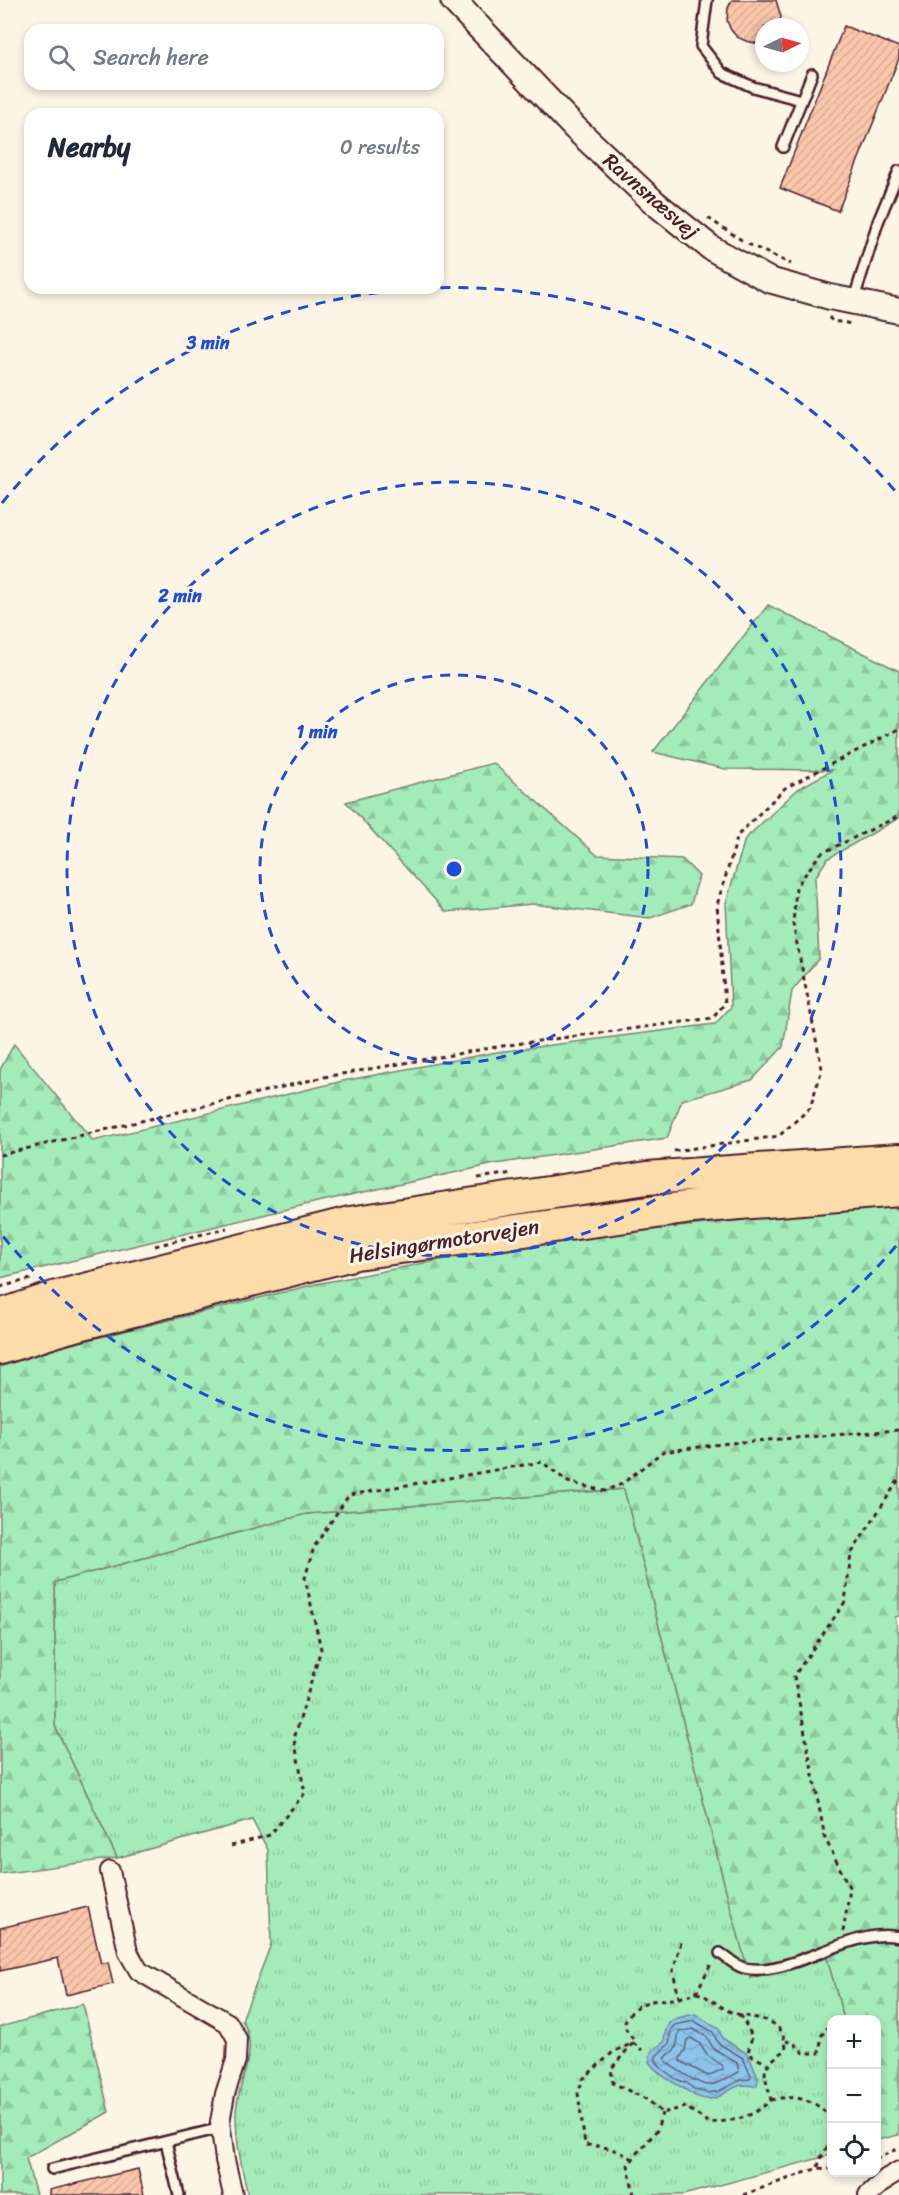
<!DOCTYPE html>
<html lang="en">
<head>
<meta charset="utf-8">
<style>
	body { margin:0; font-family:Sriracha,sans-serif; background:#f6f6f7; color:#1f2937 }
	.controls { position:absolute; right:18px; bottom:18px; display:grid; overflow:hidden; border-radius:12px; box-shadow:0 3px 9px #0003 }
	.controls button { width:54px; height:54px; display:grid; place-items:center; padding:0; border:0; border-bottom:2px solid #e0e1e3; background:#fff; color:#1f2937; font:30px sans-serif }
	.compass { position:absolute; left:755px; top:18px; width:54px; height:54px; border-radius:50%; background:#fff; box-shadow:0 3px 9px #0003; rotate:85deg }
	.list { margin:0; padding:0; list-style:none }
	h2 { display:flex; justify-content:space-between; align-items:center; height:78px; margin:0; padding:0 24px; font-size:26px }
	h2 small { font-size:20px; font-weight:400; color:#747a83 }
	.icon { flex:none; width:33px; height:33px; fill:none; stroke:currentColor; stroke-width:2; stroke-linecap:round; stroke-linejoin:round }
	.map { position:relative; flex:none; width:899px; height:2195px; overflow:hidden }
	.search { position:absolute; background:#fff; box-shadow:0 3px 9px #0003; left:24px; top:24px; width:420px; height:66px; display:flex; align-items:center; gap:15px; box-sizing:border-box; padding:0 21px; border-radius:18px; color:#747a83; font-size:22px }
	.panel { position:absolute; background:#fff; box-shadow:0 3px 9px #0003; left:24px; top:108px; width:420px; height:186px; border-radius:18px }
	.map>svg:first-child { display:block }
</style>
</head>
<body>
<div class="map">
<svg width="899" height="2195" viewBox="0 0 899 2195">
	<defs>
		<pattern id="grass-tufts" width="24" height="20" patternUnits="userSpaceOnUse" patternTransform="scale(1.5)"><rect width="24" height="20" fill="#a3ebb9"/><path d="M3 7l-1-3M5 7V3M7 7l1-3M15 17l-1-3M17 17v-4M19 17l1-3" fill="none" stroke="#8ec99f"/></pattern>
		<pattern id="forest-firs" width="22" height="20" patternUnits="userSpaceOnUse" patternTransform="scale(1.5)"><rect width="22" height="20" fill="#a3ebb9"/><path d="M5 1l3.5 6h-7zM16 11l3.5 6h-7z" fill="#8ec99f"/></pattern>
		<pattern id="water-waves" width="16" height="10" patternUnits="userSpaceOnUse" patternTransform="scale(1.5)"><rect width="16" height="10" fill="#8bc4ea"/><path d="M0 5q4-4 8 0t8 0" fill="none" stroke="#79a8c9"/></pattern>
		<pattern id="building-hatch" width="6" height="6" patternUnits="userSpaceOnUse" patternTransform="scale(1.5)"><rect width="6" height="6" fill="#fbc7ac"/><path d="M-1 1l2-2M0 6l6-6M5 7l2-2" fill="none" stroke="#d9aa94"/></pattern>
	</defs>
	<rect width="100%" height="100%" fill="#fcf5e5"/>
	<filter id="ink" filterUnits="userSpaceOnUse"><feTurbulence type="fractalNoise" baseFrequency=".0167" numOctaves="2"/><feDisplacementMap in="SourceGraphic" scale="12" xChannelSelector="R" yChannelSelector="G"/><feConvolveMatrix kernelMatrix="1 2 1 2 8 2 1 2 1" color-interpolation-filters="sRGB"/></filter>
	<g filter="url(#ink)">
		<path fill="url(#grass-tufts)" stroke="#768572" stroke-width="1.5" d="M 624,1489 L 729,1902 L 751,1978 L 827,1958 L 844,2019 L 832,2020 L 831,2155 L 683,2195 L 248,2195 C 242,2169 236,2143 236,2116 C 235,2083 262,2052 242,2020 L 271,1944 L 268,1850 L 252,1820 L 117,1858 L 55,1726 L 55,1582 L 306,1514 Z"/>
		<path fill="url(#forest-firs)" stroke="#768572" stroke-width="1.5" d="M 768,605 L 899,671 L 899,818 L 827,859 L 815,878 L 819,958 L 792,991 L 783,1047 L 752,1080 L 682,1100 L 667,1138 L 495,1164 L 317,1202 L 0,1278 L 0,1070 L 14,1044 L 93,1141 L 343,1081 L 497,1052 L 715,1024 L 731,1007 L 726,903 L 745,839 L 798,789 L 832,770 L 725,769 L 653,752 Z
			M 493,763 L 597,855 L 682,859 L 699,876 L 691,904 L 650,918 L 532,904 L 446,912 L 346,802 Z
			M 899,1207 L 899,1616 L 895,1617 L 899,1635 L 899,2135 L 877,2140 L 877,2138 L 876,2020 L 844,2019 L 827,1958 L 750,1978 L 729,1902 L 624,1489 L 306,1514 L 55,1582 L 55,1726 L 117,1858 L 0,1874 L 0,1367 L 64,1346 L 316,1284 L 524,1244 L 786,1215 Z
			M 83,2004 L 109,2112 L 26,2158 L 36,2195 L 0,2195 L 0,2027 Z"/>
		<path fill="url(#water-waves)" stroke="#71829e" stroke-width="1.5" d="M 695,2014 L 719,2029 L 722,2038 L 748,2054 L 758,2078 L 757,2086 C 752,2086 747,2085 743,2085 C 730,2086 721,2100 708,2099 C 697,2099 691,2093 683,2088 C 669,2080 659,2075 649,2062 L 651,2052 L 664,2042 C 666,2017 673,2019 695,2014 Z"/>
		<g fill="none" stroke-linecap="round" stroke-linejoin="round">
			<path stroke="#646177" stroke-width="1.5" d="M 694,2021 L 713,2032 L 718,2043 L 743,2058 L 751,2076 L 750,2079 L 740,2080 L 719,2091 L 708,2093 L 695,2090 L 687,2083 L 676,2079 L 661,2068 L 656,2061 L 656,2056 L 669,2044 L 671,2029 L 675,2025 Z
				M 693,2029 L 707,2037 L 713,2048 L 737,2063 L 739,2072 C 730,2076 718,2085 708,2085 C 700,2086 675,2068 667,2063 L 665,2058 L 676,2048 L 679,2032 Z
				M 691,2038 L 699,2043 L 707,2055 L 722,2065 L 723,2069 L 708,2076 L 680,2061 L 680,2058 L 685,2050 L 687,2040 Z"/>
		</g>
		<path fill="url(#building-hatch)" stroke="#4a1f2b" stroke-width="1.5" d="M 732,0 L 776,0 L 781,17 L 778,27 L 764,27 L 764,41 L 755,43 L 746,41 L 737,37 L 731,30 L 727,21 L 728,8 Z
			M 844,26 L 899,47 L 899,58 L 838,211 L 780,188 Z
			M 88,1907 L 101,1964 L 108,1962 L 113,1984 L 66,1995 L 58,1958 L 0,1971 L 0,1928 Z
			M 138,2169 L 144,2195 L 49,2195 L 49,2190 Z"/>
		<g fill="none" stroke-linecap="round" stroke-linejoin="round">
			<g stroke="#4a1f2b" stroke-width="14">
				<path id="service" d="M 707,0 L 701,46 L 722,73 L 753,87 L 801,100
					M 783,147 L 812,74
					M 853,302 L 878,222 L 899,171
					M 720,1953 C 727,1958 736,1966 744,1968 C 791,1978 852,1926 899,1937
					M 166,2142 L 179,2195
					M 52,2169 L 221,2128"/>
			</g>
			<g stroke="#4a1f2b" stroke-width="22">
				<path id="minor" d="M 110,1871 L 128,1952 L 139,1971 L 228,2023 L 237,2039 L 236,2060 L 225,2094 L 220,2122 L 225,2160 L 233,2195
					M 868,2195 L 887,2178 L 899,2171"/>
			</g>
			<g stroke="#4a1f2b" stroke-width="28">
				<path id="secondary" d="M 453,0 L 575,128 L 655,203 L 711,248 L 769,280 L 830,297 L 899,311"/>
			</g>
			<g stroke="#4a1f2b" stroke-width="36">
				<path id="motorway" d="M 0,1316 L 57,1297 L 350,1223 L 647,1178 L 899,1160
					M 0,1348 L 67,1327 L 356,1253 L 693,1207 L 899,1190"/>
			</g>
			<path stroke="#4a1f2b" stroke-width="3" stroke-dasharray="4.5 4.5" stroke-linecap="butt" d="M 708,218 L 743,241
				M 748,244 L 791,264
				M 829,317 L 832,321 L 853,324
				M 674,1151 L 779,1136 L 810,1108 L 822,1069 L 793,924 L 796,887 L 820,854 L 899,816
				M 0,1155 L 324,1077 L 508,1045 L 713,1018 L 725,1003 L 717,905 L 738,835 L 785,788 L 899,729
				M 478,1178 L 513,1173
				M 155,1246 L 227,1228
				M 0,1287 L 35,1278
				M 231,1846 L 270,1835 L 305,1793 L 294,1739 L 321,1649 L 305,1578 L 314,1547 L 349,1495 L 542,1462 L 568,1482 L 604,1491 L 622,1484 L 662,1452 L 729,1443 L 899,1430
				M 843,1932 L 850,1889 L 825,1838 L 794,1676 L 845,1602 L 851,1554 L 899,1479
				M 696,1993 L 712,1962
				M 679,1998 L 696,1993 L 701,1994 C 713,2000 722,2009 734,2013 C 759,2021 784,2015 786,2050 C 758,2069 764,2069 771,2100 C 750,2119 736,2120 709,2123 L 686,2107 L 662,2113 L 648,2100 L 613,2083 L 611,2069 L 633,2043 L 633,2039 C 631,2036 626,2030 625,2027 C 624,2022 627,2017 630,2014 C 641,1998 661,2001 679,1998 L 673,1971 L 681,1942
				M 739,2015 L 744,2021 L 752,2036 L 748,2053 L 753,2057 L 767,2063
				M 786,2041 L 794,2043 L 804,2053 L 819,2053 L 822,2035 L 832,2022
				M 771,2100 C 794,2094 819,2099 832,2121
				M 633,2159 C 616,2149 604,2146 585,2145 L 578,2093 L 583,2079 L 613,2052 L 633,2043 L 642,2050
				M 876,2159 L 899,2148
				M 818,2167 L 820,2159 L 832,2139
				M 634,2195 L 628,2165 L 657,2130 L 662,2113
				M 743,2195 L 818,2168 L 832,2169"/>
			<use href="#service" stroke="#fcf5e5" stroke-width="9"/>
			<use href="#minor" stroke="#fcf5e5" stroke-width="18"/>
			<use href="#secondary" stroke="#fcf5e5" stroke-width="24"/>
			<use href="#motorway" stroke="#fddcac" stroke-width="32"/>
		</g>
	</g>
	<g fill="none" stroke="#1d4ed8" stroke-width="3" stroke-dasharray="10 8">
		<circle cx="454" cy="869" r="194"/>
		<circle cx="454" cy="869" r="387"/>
		<path d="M896 1246A581 581 0 0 1 2 1235M2 503A581 581 0 0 1 896 492"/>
	</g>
	<g text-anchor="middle" stroke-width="6" stroke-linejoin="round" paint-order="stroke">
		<g font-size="21" fill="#4a1f2b" stroke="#fcf5e5">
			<text transform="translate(651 196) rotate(41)" y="7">Ravnsnæsvej</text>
			<text transform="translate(444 1241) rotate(-9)" y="7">Helsingørmotorvejen</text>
		</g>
	</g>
	<circle cx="454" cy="869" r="9" fill="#1d4ed8" stroke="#fcf5e5" stroke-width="3"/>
	<g font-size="18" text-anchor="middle" font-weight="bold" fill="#1d4ed8" stroke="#fcf5e5" stroke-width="6" stroke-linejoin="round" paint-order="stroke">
		<text x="208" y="349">3 min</text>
		<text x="180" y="602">2 min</text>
		<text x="317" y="738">1 min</text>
	</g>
</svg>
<div class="controls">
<button>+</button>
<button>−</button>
<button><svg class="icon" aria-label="locate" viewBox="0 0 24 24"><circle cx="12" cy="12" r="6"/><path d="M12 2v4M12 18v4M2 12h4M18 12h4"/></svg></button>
</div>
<svg class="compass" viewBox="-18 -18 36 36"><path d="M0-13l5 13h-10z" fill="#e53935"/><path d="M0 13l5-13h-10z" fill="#747a83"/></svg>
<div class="search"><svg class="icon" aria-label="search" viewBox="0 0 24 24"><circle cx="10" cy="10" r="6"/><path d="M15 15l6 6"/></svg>Search here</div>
<section class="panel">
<h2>Nearby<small>0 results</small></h2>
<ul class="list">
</ul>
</section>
</div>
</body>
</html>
